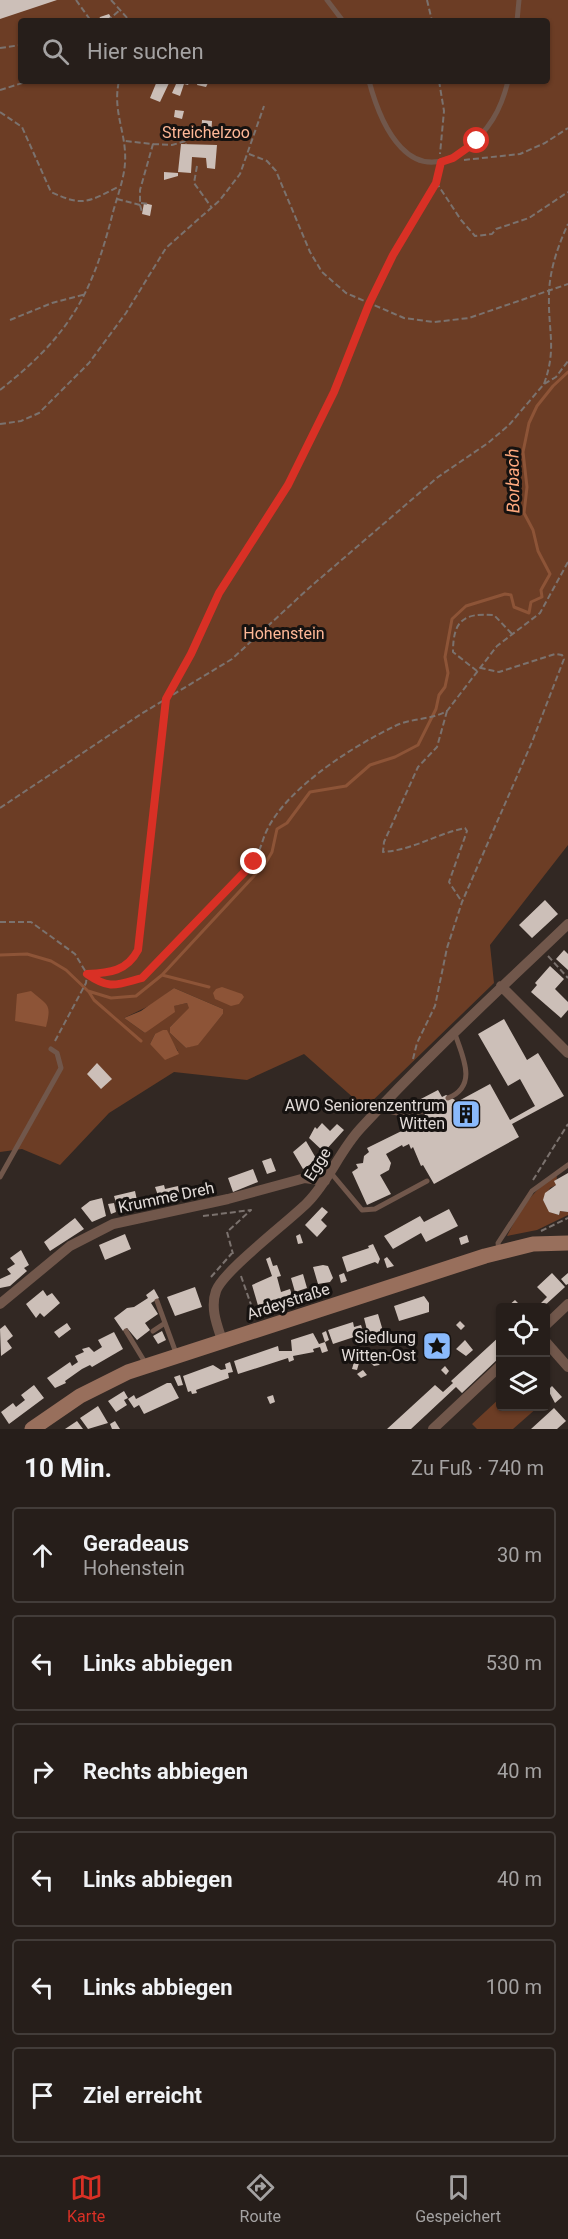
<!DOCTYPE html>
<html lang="de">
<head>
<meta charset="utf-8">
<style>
	body { margin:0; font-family:Roboto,sans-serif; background:#2e2723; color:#f1f3f6 }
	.controls { position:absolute; right:18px; bottom:18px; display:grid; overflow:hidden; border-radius:6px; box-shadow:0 2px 4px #0004 }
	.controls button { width:54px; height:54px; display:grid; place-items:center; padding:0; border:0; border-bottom:2px solid #423c39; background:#261e1a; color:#f1f3f6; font:30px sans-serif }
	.stop { position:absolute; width:18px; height:18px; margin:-14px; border:4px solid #d93025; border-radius:50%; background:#fff }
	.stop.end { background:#d93025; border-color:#fff; box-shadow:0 2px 6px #0008 }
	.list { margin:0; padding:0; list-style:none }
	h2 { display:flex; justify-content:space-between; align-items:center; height:78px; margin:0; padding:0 24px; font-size:26px }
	h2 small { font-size:20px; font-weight:400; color:#a4a2a2 }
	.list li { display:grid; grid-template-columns:39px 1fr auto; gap:18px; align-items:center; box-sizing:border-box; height:96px; margin:0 12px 12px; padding:0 12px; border:2px solid #423c39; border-radius:6px }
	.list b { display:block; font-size:22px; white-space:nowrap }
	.list p { margin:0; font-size:20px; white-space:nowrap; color:#a4a2a2 }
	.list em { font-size:20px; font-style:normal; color:#a4a2a2 }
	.icon { flex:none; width:33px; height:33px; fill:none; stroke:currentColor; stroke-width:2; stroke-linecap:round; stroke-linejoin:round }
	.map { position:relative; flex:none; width:568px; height:1429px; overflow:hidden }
	.search { position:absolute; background:#261e1a; box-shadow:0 2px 4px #0004; left:18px; right:18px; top:18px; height:66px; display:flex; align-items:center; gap:15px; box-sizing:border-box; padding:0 21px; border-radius:6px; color:#a4a2a2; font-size:22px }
	.sheet { height:726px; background:#261e1a }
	nav { display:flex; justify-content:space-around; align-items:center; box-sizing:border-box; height:84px; border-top:2px solid #423c39; background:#261e1a; font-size:16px; color:#a4a2a2 }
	nav a { display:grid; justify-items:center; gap:3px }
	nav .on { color:#d93025 }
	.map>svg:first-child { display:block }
</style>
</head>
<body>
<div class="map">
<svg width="568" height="1429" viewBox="0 0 568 1429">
	<rect width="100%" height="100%" fill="#322823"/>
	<path fill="#6c3d25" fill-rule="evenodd" d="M 0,0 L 568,0 L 568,845 L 490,945 L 494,983 L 365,1108 L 304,1054 L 247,1080 L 174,1072 L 109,1113 L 60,1165 L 22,1149 L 0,1152 ZM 21,21 L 547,21 L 547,81 L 21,81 ZM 174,988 L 223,1009 L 223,1014 L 198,1044 L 186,1048 L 170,1033 L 170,1027 L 190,1008 L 187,1003 L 173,1006 L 145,1033 L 124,1018 L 151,1005 ZM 155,1034 L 167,1034 L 178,1051 L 150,1044 Z
		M 557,1176 L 556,1185 L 550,1188 L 543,1200 L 550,1212 L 559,1215 L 560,1211 L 568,1212 L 568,1215 L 537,1230 L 507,1236 C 519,1213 533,1187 557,1176 Z
		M 500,1398 L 500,1406 L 538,1407 L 513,1429 L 477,1429 L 472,1424 Z"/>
	<path fill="#8d5437" d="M 222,987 L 242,994 L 244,997 L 239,1004 L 231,1006 L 215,999 L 213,993 L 216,989 Z
		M 174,988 L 223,1009 L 223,1014 L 198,1045 L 186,1048 L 170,1033 L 170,1027 L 189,1008 L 187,1003 L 174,1006 L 175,1012 L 145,1033 L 124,1018 L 141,1011 Z
		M 31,991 C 48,1006 52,1003 46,1027 L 15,1021 L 17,994 Z
		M 163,1030 L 167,1030 L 179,1054 L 165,1060 L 150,1044 L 155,1034 Z"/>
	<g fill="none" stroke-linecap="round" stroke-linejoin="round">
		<path stroke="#8d5437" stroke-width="3" d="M 0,955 L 27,954 L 51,961 L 66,970 L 88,991 L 111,998 L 136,996 L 162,975 L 265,864 L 272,852 L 277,829 L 287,823 L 310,792 L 346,786 L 370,765 L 395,757 L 418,745 L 436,709 L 439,695 L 445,687 L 448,673 L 445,657 L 452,619 L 466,606 L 505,594 L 511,595 L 514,607 L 529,613 L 531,602 L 542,597 L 541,590 L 550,574 L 538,551 L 533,530 L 524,513 L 527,487 L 523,452 L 529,423 L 537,406 L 553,386 L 568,372
			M 162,975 L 209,987
			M 89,992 L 94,1000 L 141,1041"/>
	</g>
	<path fill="#ccbfb8" d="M 0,0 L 57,0 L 0,19 Z
		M 109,14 L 113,21 L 98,21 L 100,17 Z
		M 157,81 L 190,81 L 188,85 L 184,84 L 180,96 L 172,93 L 176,84 L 170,81 L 160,102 L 150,98 Z
		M 198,81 L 208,83 L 206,87 L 197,85 Z
		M 175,110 L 184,111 L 182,119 L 174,117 Z
		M 202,120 L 212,121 L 211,138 L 201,138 Z
		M 181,144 L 217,145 L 215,169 L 207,168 L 206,158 L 192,157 L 191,173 L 178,172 Z
		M 164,172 L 178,173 L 178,176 L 164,180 Z
		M 144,203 L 152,205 L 150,216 L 142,214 Z
		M 545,900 L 558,914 L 532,938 L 519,925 Z
		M 564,950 L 568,954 L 568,970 L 556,959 Z
		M 550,966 L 564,979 L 555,989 L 568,1002 L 568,1010 L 561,1018 L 531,992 L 537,985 L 535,983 Z
		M 504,1019 L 527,1060 L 538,1053 L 564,1096 L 512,1124 L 519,1137 L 434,1184 L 423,1165 L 421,1166 L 413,1147 L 411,1149 L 409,1144 L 403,1147 L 402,1145 L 386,1154 L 391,1163 L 389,1170 L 380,1175 L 391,1194 L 367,1205 L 352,1172 L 358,1168 L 356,1164 L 363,1163 L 364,1156 L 369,1152 L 367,1148 L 428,1118 L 424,1117 L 426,1110 L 417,1101 L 438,1090 L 442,1097 L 446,1095 L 455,1100 L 453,1104 L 490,1084 L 510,1120 L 535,1106 L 520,1079 L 508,1086 L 478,1034 Z
		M 97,1063 L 112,1079 L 101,1089 L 87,1074 Z
		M 322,1123 L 330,1131 L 337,1124 L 344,1130 L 324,1152 L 309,1138 L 315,1127 L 317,1129 Z
		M 306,1141 L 317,1160 L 303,1169 L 293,1152 Z
		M 271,1158 L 276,1171 L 267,1174 L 262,1161 Z
		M 253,1169 L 258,1182 L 233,1192 L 228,1178 Z
		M 568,1173 L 568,1212 L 560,1211 L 559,1215 L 549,1212 L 543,1200 L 545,1193 L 556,1185 L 554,1181 Z
		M 164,1185 L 165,1189 L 178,1186 L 180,1197 L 161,1204 L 155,1187 Z
		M 135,1191 L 138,1205 L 118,1210 L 114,1196 Z
		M 102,1198 L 106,1216 L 92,1222 L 81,1208 L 90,1201 Z
		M 114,1203 L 116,1212 L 111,1214 L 108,1204 Z
		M 322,1207 L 328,1212 L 321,1220 L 327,1226 L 317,1237 L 305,1225 Z
		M 449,1209 L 458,1226 L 426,1242 L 421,1233 L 393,1249 L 384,1236 L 420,1216 L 424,1222 Z
		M 75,1218 L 84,1229 L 50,1251 L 44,1242 Z
		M 125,1234 L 131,1249 L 105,1260 L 99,1245 Z
		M 300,1234 L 303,1243 L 298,1244 L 296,1236 Z
		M 467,1235 L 469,1242 L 461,1245 L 459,1238 Z
		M 373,1244 L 380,1259 L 378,1264 L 375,1262 L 347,1272 L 342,1257 L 369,1248 L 368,1246 Z
		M 21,1250 L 29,1265 L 24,1268 L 27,1271 L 10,1286 L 0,1288 L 0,1279 L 11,1274 L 7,1269 L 15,1264 L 10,1258 Z
		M 270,1257 L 273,1266 L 277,1265 L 281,1276 L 277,1277 L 281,1292 L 290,1289 L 293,1298 L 259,1309 L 252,1285 L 272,1276 L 266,1259 Z
		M 387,1257 L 394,1266 L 387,1268 L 384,1259 Z
		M 323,1265 L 328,1266 L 333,1278 L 330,1282 L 318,1284 L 313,1267 Z
		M 344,1273 L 347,1281 L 341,1283 L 339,1275 Z
		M 552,1273 L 565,1287 L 542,1308 L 531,1308 L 535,1304 L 537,1307 L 547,1297 L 537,1287 Z
		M 568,1273 L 568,1284 L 566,1285 L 561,1279 Z
		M 303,1274 L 307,1288 L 295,1292 L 291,1278 Z
		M 195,1287 L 202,1307 L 175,1316 L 167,1297 Z
		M 154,1289 L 159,1298 L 151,1303 L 158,1314 L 145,1323 L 150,1330 L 137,1340 L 127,1328 L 123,1331 L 114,1318 L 127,1308 L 134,1307 L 148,1298 L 146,1295 Z
		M 43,1290 L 47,1296 L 52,1293 L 60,1303 L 44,1317 L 40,1313 L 36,1318 L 26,1304 Z
		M 424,1296 L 429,1303 L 429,1312 L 399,1321 L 394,1306 Z
		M 515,1300 L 520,1305 L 509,1308 L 508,1306 Z
		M 378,1314 L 383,1331 L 359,1342 L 357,1336 L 333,1344 L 328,1330 L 353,1322 L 354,1327 L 361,1325 L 363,1331 L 367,1330 L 364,1318 Z
		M 460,1321 L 465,1326 L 461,1330 L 456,1325 Z
		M 67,1323 L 71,1329 L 59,1338 L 54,1332 Z
		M 5,1325 L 13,1336 L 7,1341 L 12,1348 L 1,1356 L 0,1329 Z
		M 162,1331 L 166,1340 L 158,1344 L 153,1336 Z
		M 326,1331 L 329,1340 L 325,1342 L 328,1351 L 322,1353 L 320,1347 L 313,1349 L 314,1352 L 293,1356 L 294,1360 L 289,1362 L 288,1358 L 238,1374 L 234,1361 L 278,1346 L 279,1351 L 292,1351 L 291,1340 L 313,1333 L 319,1344 L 325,1342 L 322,1333 Z
		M 114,1332 L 123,1349 L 92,1367 L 90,1365 L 82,1369 L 65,1381 L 66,1383 L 55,1388 L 47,1378 L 70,1362 L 72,1366 L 78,1362 L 75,1356 L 84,1352 L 82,1349 L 89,1347 L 94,1352 L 102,1347 L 98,1340 Z
		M 500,1336 L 500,1357 L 462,1393 L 456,1387 L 411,1429 L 387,1429 L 435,1385 L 443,1392 L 453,1383 L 451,1381 Z
		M 465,1340 L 473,1350 L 466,1356 L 456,1349 Z
		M 379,1358 L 382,1361 L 379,1365 L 374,1366 L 371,1363 Z
		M 230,1362 L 233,1372 L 228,1373 L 229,1378 L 196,1390 L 197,1393 L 192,1394 L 191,1391 L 188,1392 L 183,1376 L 213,1365 L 221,1370 L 226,1369 L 225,1364 Z
		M 354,1362 L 359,1363 L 357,1370 L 352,1369 Z
		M 445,1366 L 449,1371 L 446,1375 L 441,1370 Z
		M 363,1370 L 367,1375 L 361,1378 L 357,1374 Z
		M 180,1375 L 183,1385 L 178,1386 L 174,1377 Z
		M 167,1383 L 171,1383 L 179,1398 L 144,1414 L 139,1405 L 134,1408 L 128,1399 L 134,1395 L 136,1399 Z
		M 34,1385 L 44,1398 L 9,1424 L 1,1412 L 13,1403 L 16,1407 L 25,1400 L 21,1395 Z
		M 552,1386 L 562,1397 L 555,1403 L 548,1390 Z
		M 124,1391 L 128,1398 L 124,1400 L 127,1405 L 116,1412 L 108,1401 Z
		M 273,1395 L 275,1402 L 270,1404 L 267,1397 Z
		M 98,1406 L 108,1423 L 88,1429 L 80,1418 Z
		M 554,1408 L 566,1421 L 557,1429 L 531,1429 Z
		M 77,1421 L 83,1429 L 65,1429 Z
		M 115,1421 L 120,1429 L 112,1429 L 110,1424 Z"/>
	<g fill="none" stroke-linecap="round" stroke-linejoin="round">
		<path stroke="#7b726e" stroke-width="2" stroke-dasharray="6 3" stroke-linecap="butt" d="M 76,0 L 91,21
			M 111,0 L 130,21
			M 427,0 L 432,21
			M 107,21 L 120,10
			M 0,48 L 21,45
			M 439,81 L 444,111 L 440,154
			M 0,90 L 29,81
			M 0,112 L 22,127 L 51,192 C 83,207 88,202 118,187
			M 153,144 L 172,145 L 186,141 L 186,144
			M 249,154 L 267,161 L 276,171 L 310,252 L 322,272 L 346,293 L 404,318 L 434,322 L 469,318 L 568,284
			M 464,160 L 520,154 L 545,143 L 568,128
			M 197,166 L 194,183 L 212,208
			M 436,182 L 461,220 L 475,236 L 492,234 L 496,229 L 529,218 L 568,192
			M 117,199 L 140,205 L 140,190 L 153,144 L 125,141
			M 141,203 L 150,204
			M 140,205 L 142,212
			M 10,320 L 52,303 L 86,294
			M 544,384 C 557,348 548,332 549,296 C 549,271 558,246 568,224
			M 0,390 C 67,337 91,298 112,216 C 116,200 124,180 125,163 C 127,133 112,112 119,81
			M 0,424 L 21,421 L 39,413 L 89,363 L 126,313 L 166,248 L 220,200 L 240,174 L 264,106
			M 477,671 L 453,652 C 453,619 465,613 494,615 L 512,634
			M 447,711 L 437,747 L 418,767 L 384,842 L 383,852 C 413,850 436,834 465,828 L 467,831 L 449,882 L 462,902
			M 0,808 L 141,714 L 232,659 L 309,588 L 438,477 L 488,443 L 509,425 L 544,384 L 556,377 L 568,361
			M 0,922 L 31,922 L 75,954 L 87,974 L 103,985 L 116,986 L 142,978 L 253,862 C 261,851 262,839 268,828 C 289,787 353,746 395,726 C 411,718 431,720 447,711 L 497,646 L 540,613 L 568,562
			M 548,956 L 568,978
			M 87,974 C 110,973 127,971 138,949 L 166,699 L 219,593 L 288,485 L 334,392 L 369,304 L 393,255 L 436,182 L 440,168
			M 55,1041 L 86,983 L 87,974
			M 413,1059 L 417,1043 L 435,1006 L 447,948 L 462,902 L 532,742 L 564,659 L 562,655 L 555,654 L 499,672 L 481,668
			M 533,1180 L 568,1124
			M 203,1216 L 251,1210 L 227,1232 L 233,1254
			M 541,1231 L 568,1218
			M 241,1276 L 256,1319
			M 211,1277 L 233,1252"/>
		<path stroke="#71574b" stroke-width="5" d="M 327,0 L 343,21
			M 517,21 L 519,0
			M 369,81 C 381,126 410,190 465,149 C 489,131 501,110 508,81
			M 448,1098 C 478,1086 463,1057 455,1034
			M 379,1109 L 407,1115 L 426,1110
			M 331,1173 L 362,1210 L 375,1209 L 427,1181
			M 0,1177 L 61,1068 L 57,1053 L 51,1049
			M 499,1250 L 498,1243 L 532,1191 L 568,1165
			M 157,1301 L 176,1353
			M 126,1331 L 146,1364
			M 153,1331 L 165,1323"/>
		<path stroke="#71574b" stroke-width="10" d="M 501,986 L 568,1053
			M 0,1304 L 70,1246 L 113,1224 L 228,1199 L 305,1178 L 325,1181
			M 546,1325 L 568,1304
			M 222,1340 C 217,1325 210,1308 216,1291 C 223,1271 288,1222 307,1203 C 329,1181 339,1152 360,1129 C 426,1057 498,991 568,924
			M 546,1342 L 568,1367
			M 433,1429 L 500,1366"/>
		<path stroke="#986f5c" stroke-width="15" d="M 32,1429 L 80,1396 L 128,1372 L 485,1256 L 533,1244 L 568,1243"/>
	</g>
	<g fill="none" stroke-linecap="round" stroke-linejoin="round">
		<path stroke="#d93025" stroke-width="8" d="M 254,862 L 142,978 C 116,985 110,990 87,974 C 110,973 127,971 138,950 L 166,699 L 191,654 L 219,593 L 288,485 L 334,392 L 369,304 L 393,255 L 436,183 L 441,162 L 453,158 L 477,141"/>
	</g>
	<defs>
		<g id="building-square" transform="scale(1.5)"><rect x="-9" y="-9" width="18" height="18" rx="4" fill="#8abafc" stroke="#161210"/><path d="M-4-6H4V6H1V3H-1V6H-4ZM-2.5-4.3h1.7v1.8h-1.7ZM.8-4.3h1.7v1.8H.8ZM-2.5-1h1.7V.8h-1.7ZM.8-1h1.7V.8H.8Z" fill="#111"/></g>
		<g id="sight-square" transform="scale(1.5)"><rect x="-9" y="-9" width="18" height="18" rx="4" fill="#8abafc" stroke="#161210"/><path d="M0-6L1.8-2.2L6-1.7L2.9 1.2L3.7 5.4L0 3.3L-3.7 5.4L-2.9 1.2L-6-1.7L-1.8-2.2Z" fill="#111"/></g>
	</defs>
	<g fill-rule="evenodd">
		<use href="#building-square" x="466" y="1114"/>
		<use href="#sight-square" x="437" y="1346"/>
	</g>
	<g text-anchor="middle" stroke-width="6" stroke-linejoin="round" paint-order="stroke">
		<g font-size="16" fill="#feb897" stroke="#161210">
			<text x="206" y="138">Streichelzoo</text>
			<text x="284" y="639">Hohenstein</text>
		</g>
		<g font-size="16" fill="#e2dbd8" stroke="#161210" text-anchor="end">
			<text x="445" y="1111">AWO Seniorenzentrum<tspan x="445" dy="18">Witten</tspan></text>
			<text x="416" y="1343">Siedlung<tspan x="416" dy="18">Witten-Ost</tspan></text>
		</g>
		<g font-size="16" fill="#e2dbd8" stroke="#161210">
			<text transform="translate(317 1164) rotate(-58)" y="6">Egge</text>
			<text transform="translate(166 1197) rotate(-12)" y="6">Krumme Dreh</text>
			<text transform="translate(288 1301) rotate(-18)" y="6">Ardeystraße</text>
		</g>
		<g font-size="18" font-style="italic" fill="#ffa97e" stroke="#161210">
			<text transform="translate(513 481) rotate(-91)" y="6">Borbach</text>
		</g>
	</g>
</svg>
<div class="controls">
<button><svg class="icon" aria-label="locate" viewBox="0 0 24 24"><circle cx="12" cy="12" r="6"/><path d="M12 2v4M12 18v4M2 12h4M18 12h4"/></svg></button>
<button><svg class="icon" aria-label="layers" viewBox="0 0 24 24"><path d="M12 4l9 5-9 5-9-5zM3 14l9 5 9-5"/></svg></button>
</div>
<div class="stop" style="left:477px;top:141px"></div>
<div class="stop end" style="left:254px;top:862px"></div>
<div class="search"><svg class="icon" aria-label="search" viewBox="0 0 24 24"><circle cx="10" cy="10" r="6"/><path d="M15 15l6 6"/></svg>Hier suchen</div>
</div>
<section class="sheet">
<h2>10 Min.<small>Zu Fuß · 740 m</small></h2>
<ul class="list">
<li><svg class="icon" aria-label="ahead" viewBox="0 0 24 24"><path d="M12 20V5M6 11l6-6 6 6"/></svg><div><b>Geradeaus</b><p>Hohenstein</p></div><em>30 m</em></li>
<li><svg class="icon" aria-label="left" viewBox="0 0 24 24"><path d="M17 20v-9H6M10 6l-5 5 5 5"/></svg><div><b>Links abbiegen</b></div><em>530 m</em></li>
<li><svg class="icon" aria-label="right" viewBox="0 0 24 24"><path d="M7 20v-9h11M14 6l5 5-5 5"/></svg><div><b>Rechts abbiegen</b></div><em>40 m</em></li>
<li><svg class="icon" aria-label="left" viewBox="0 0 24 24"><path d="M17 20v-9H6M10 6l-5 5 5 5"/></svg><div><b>Links abbiegen</b></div><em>40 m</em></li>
<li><svg class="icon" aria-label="left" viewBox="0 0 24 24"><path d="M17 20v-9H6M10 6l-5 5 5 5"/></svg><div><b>Links abbiegen</b></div><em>100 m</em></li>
<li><svg class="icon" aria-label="arrive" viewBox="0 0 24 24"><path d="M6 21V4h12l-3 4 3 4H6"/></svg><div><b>Ziel erreicht</b></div></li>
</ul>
</section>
<nav>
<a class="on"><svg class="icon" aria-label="map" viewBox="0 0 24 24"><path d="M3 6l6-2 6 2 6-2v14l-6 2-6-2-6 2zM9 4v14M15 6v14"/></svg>Karte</a>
<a><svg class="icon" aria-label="directions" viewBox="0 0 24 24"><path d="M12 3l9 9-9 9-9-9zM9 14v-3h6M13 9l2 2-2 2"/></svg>Route</a>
<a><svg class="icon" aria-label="saved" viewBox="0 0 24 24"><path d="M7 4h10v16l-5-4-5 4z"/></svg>Gespeichert</a>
</nav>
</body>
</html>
